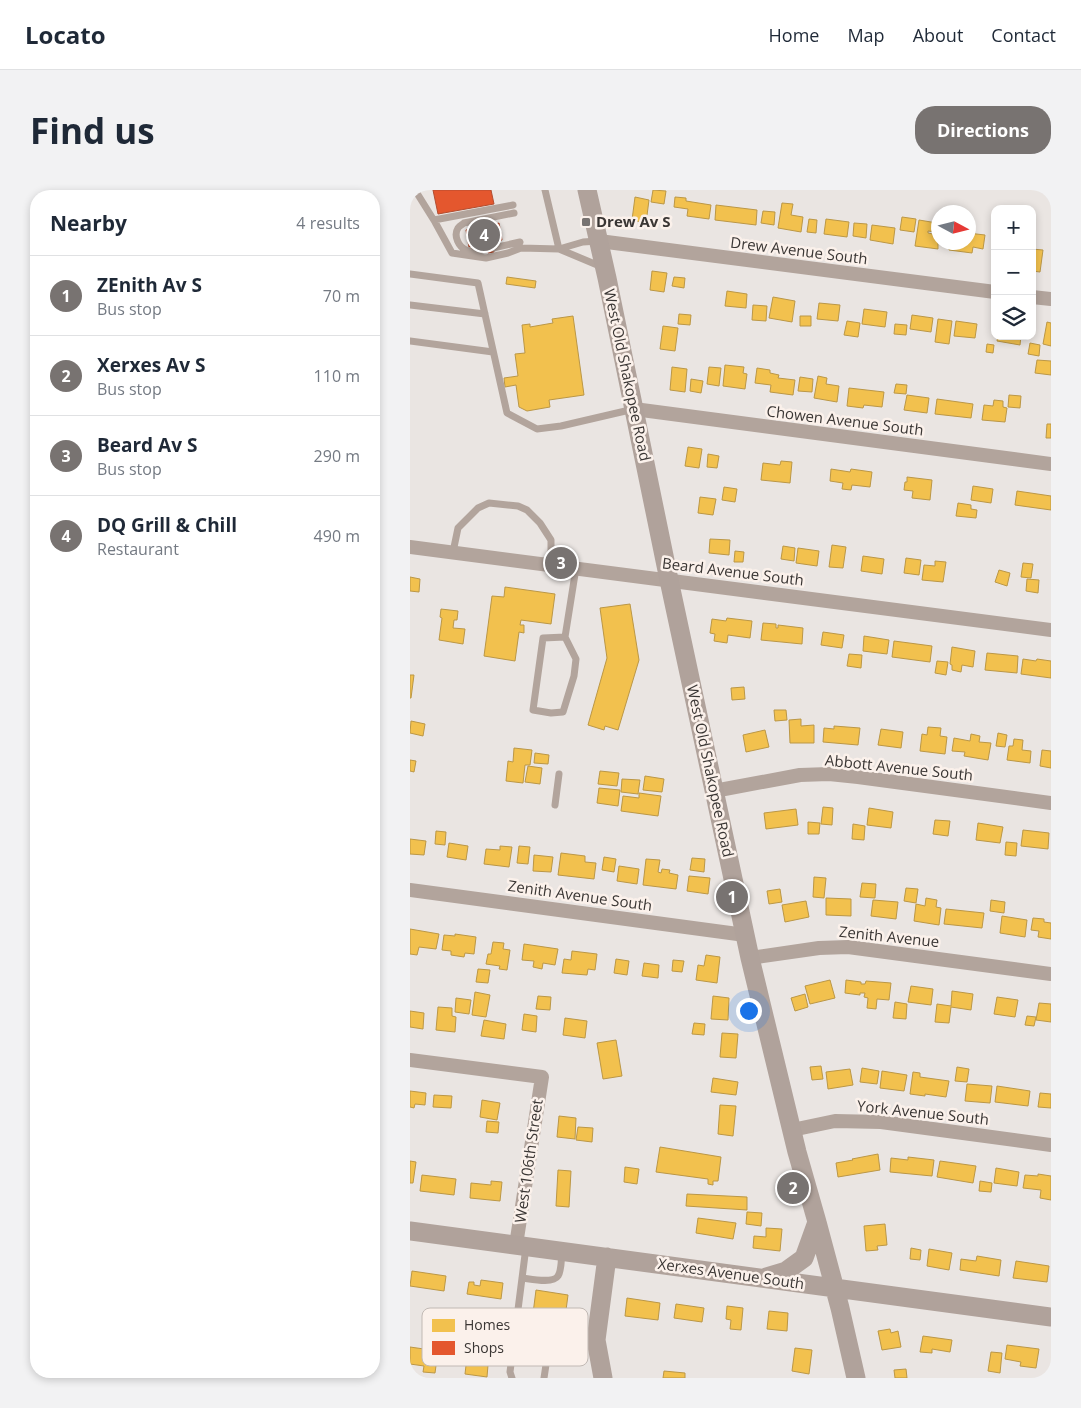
<!DOCTYPE html>
<html lang="en">
<head>
<meta charset="utf-8">
<style>
	body { margin:0; font-family:"Open Sans",sans-serif; background:#f2f2f3; color:#1f2937 }
	.controls { position:absolute; right:15px; top:15px; display:grid; overflow:hidden; border-radius:10px; box-shadow:0 2px 8px #0003 }
	.controls button { width:45px; height:45px; display:grid; place-items:center; padding:0; border:0; border-bottom:1px solid #e0e1e3; background:#fff; color:#1f2937; font:25px sans-serif }
	.compass { position:absolute; left:521px; top:15px; width:45px; height:45px; border-radius:50%; background:#fff; box-shadow:0 2px 8px #0003; rotate:97deg }
	.you { position:absolute; left:338px; top:820px; width:18px; height:18px; margin:-12px; border:4px solid #fff; border-radius:50%; background:#1a73e8; box-shadow:0 0 0 8px #1a73e833 }
	.badge { display:grid; place-items:center; width:32px; height:32px; border-radius:50%; background:#787371; color:#fff; font-size:16px; font-weight:700 }
	.pin { position:absolute; translate:-50% -50%; border:2px solid #fff; box-shadow:0 1px 5px #0006 }
	.list { margin:0; padding:0; list-style:none }
	h2 { display:flex; justify-content:space-between; align-items:center; height:65px; margin:0; padding:0 20px; font-size:21px }
	h2 small { font-size:16px; font-weight:400; color:#747a83 }
	.list li { display:grid; grid-template-columns:32px 1fr auto; gap:15px; align-items:center; box-sizing:border-box; height:80px; padding:0 20px; border-top:1px solid #e0e1e3 }
	.list b { display:block; font-size:19px; white-space:nowrap }
	.list p { margin:0; font-size:16px; white-space:nowrap; color:#747a83 }
	.list em { font-size:16px; font-style:normal; color:#747a83 }
	.icon { flex:none; width:28px; height:28px; fill:none; stroke:currentColor; stroke-width:2; stroke-linecap:round; stroke-linejoin:round }
	.map { position:relative; flex:none; width:641px; height:1188px; overflow:hidden; border-radius:20px }
	header { display:flex; align-items:center; gap:30px; box-sizing:border-box; height:70px; padding:0 25px; background:#fff; border-bottom:1px solid #e0e1e3 }
	header strong { font-size:24px }
	nav { display:flex; gap:28px; margin-inline-start:auto; font-size:18px }
	.intro { display:flex; align-items:center; justify-content:space-between; box-sizing:border-box; height:120px; padding:0 30px }
	h1 { margin:0; font-size:35px }
	.button { padding:12px 22px; border-radius:20px; background:#787371; color:#fff; font-size:18px; font-weight:700 }
	main { display:flex; gap:30px; padding:0 30px }
	aside { flex:1; background:#fff; border-radius:20px; box-shadow:0 2px 8px #0003 }
	.map>svg:first-child { display:block }
</style>
</head>
<body>
<header>
<strong>Locato</strong>
<nav><a>Home</a><a>Map</a><a>About</a><a>Contact</a></nav>
</header>
<div class="intro"><h1>Find us</h1><a class="button">Directions</a></div>
<main>
<aside>
<h2>Nearby<small>4 results</small></h2>
<ul class="list">
<li><span class="badge">1</span><div><b>ZEnith Av S</b><p>Bus stop</p></div><em>70 m</em></li>
<li><span class="badge">2</span><div><b>Xerxes Av S</b><p>Bus stop</p></div><em>110 m</em></li>
<li><span class="badge">3</span><div><b>Beard Av S</b><p>Bus stop</p></div><em>290 m</em></li>
<li><span class="badge">4</span><div><b>DQ Grill &amp; Chill</b><p>Restaurant</p></div><em>490 m</em></li>
</ul>
</aside>
<div class="map">
<svg width="641" height="1188" viewBox="0 0 641 1188">
	<rect width="100%" height="100%" fill="#eae5e2"/>
	<path fill="#f2c14e" stroke="#bb9746" d="M 243,0 L 256,1 L 254,14 L 241,12 Z
		M 225,7 L 239,10 L 236,33 L 222,30 Z
		M 265,7 L 276,8 L 276,11 L 301,15 L 299,29 L 277,26 L 278,19 L 264,17 Z
		M 372,13 L 383,14 L 381,25 L 393,27 L 391,42 L 368,38 Z
		M 306,15 L 347,20 L 346,35 L 305,30 Z
		M 600,16 L 622,18 L 622,20 L 600,19 Z
		M 353,21 L 365,22 L 364,35 L 351,33 Z
		M 492,27 L 506,29 L 504,42 L 490,40 Z
		M 399,29 L 407,30 L 406,43 L 397,42 Z
		M 416,29 L 439,32 L 437,47 L 414,44 Z
		M 509,30 L 527,33 L 525,42 L 518,41 L 518,43 L 528,45 L 528,59 L 505,56 Z
		M 444,33 L 457,34 L 456,48 L 443,46 Z
		M 462,35 L 485,38 L 483,54 L 460,50 Z
		M 558,43 L 575,45 L 573,59 L 563,57 L 562,63 L 539,60 L 540,52 L 558,52 Z
		M 622,59 L 633,60 L 630,82 L 622,81 Z
		M 242,81 L 257,83 L 254,102 L 240,100 Z
		M 97,87 L 126,91 L 125,98 L 96,94 Z
		M 264,87 L 275,88 L 274,98 L 262,96 Z
		M 317,101 L 337,104 L 336,118 L 315,116 Z
		M 363,107 L 385,111 L 382,132 L 359,128 Z
		M 409,113 L 430,115 L 428,131 L 407,129 Z
		M 343,115 L 357,116 L 356,131 L 342,130 Z
		M 454,119 L 477,122 L 475,137 L 452,134 Z
		M 269,124 L 281,125 L 280,135 L 268,134 Z
		M 502,125 L 523,128 L 521,142 L 500,139 Z
		M 163,126 L 174,205 L 139,210 L 140,217 L 117,221 L 109,217 L 106,195 L 95,197 L 94,188 L 108,186 L 105,164 L 115,163 L 112,135 L 120,134 L 120,137 L 143,133 L 142,129 Z
		M 390,126 L 401,126 L 401,136 L 390,136 Z
		M 528,129 L 542,131 L 539,154 L 525,152 Z
		M 437,131 L 450,133 L 448,147 L 434,145 Z
		M 546,131 L 567,134 L 565,148 L 544,146 Z
		M 637,132 L 641,133 L 641,156 L 633,154 Z
		M 485,134 L 497,135 L 496,145 L 484,144 Z
		M 253,136 L 268,138 L 265,161 L 250,159 Z
		M 588,146 L 611,146 L 610,155 L 587,151 Z
		M 620,153 L 630,155 L 629,166 L 618,164 Z
		M 577,154 L 584,155 L 583,163 L 576,162 Z
		M 627,170 L 641,171 L 641,185 L 625,183 Z
		M 315,175 L 334,177 L 333,183 L 337,184 L 335,199 L 313,196 Z
		M 262,177 L 277,179 L 275,202 L 260,200 Z
		M 299,177 L 311,178 L 309,196 L 297,194 Z
		M 347,178 L 360,180 L 360,183 L 369,185 L 368,188 L 385,190 L 383,205 L 360,202 L 361,195 L 345,193 Z
		M 408,186 L 417,188 L 416,194 L 429,196 L 427,212 L 404,208 Z
		M 390,187 L 403,189 L 402,202 L 388,201 Z
		M 281,189 L 293,191 L 291,203 L 280,201 Z
		M 486,194 L 497,195 L 496,204 L 484,203 Z
		M 439,198 L 474,202 L 472,217 L 454,215 L 453,218 L 437,216 Z
		M 497,205 L 519,208 L 517,223 L 494,220 Z
		M 599,205 L 611,206 L 610,218 L 598,217 Z
		M 527,209 L 563,214 L 561,228 L 525,224 Z
		M 584,210 L 593,211 L 593,217 L 597,218 L 595,232 L 572,230 L 574,215 L 583,216 Z
		M 637,234 L 641,234 L 641,248 L 636,248 Z
		M 278,257 L 292,259 L 289,278 L 275,276 Z
		M 298,264 L 309,266 L 307,278 L 297,277 Z
		M 371,271 L 382,272 L 380,293 L 351,290 L 353,273 L 370,275 Z
		M 421,279 L 440,282 L 441,279 L 462,282 L 460,297 L 442,295 L 441,300 L 432,299 L 433,293 L 420,291 Z
		M 497,287 L 522,290 L 520,310 L 502,308 L 503,301 L 494,300 L 495,292 L 497,292 Z
		M 563,296 L 583,299 L 581,313 L 561,310 Z
		M 314,297 L 327,299 L 325,312 L 312,310 Z
		M 607,301 L 641,306 L 641,320 L 605,315 Z
		M 290,307 L 306,309 L 303,325 L 288,323 Z
		M 548,313 L 561,315 L 561,319 L 567,320 L 566,328 L 546,326 Z
		M 300,349 L 320,350 L 319,365 L 299,363 Z
		M 422,355 L 436,357 L 433,378 L 419,377 Z
		M 373,356 L 385,358 L 384,371 L 371,369 Z
		M 388,358 L 409,361 L 407,376 L 386,373 Z
		M 325,361 L 334,362 L 333,372 L 324,372 Z
		M 453,366 L 474,369 L 472,384 L 451,381 Z
		M 496,368 L 511,370 L 509,385 L 494,383 Z
		M 525,371 L 536,372 L 533,392 L 512,390 L 514,375 L 525,376 Z
		M 613,373 L 623,374 L 621,388 L 611,387 Z
		M 589,380 L 600,383 L 597,396 L 585,392 Z
		M 0,387 L 10,389 L 9,402 L 0,401 Z
		M 617,389 L 629,390 L 628,403 L 616,401 Z
		M 95,397 L 145,404 L 141,434 L 111,430 L 110,435 L 114,435 L 114,443 L 109,442 L 105,471 L 74,466 L 82,406 L 94,407 Z
		M 220,414 L 229,470 L 208,540 L 195,536 L 194,540 L 178,535 L 197,468 L 190,418 Z
		M 31,419 L 48,421 L 47,430 L 44,430 L 43,438 L 55,439 L 53,454 L 29,450 L 32,428 L 30,427 Z
		M 317,428 L 342,431 L 340,448 L 318,445 L 317,453 L 304,451 L 305,444 L 300,443 L 302,429 L 316,431 Z
		M 353,433 L 366,434 L 366,438 L 368,438 L 368,435 L 393,438 L 392,454 L 351,450 Z
		M 413,442 L 434,445 L 432,458 L 411,455 Z
		M 454,446 L 479,450 L 477,464 L 453,461 Z
		M 484,451 L 522,456 L 520,472 L 482,467 Z
		M 542,457 L 565,461 L 563,477 L 552,475 L 551,482 L 542,480 L 542,475 L 540,474 Z
		M 577,463 L 608,466 L 607,483 L 575,480 Z
		M 439,464 L 452,465 L 451,478 L 437,476 Z
		M 613,469 L 626,471 L 627,469 L 641,471 L 641,488 L 611,484 Z
		M 527,471 L 538,472 L 536,485 L 525,483 Z
		M 0,485 L 4,485 L 1,508 L 0,508 Z
		M 334,497 L 335,509 L 322,510 L 321,498 Z
		M 364,520 L 376,520 L 377,530 L 365,531 Z
		M 391,529 L 391,536 L 404,535 L 404,553 L 380,553 L 379,530 Z
		M 1,531 L 15,534 L 13,546 L 0,543 Z
		M 424,536 L 450,538 L 448,555 L 413,552 L 414,538 L 424,539 Z
		M 518,537 L 531,538 L 530,546 L 537,547 L 535,564 L 510,561 L 512,544 L 517,545 Z
		M 471,539 L 493,542 L 491,558 L 468,555 Z
		M 355,540 L 359,557 L 336,562 L 333,545 Z
		M 588,543 L 597,545 L 595,557 L 586,556 Z
		M 561,544 L 570,546 L 569,552 L 581,553 L 578,570 L 554,566 L 555,562 L 542,561 L 544,548 L 560,551 Z
		M 604,549 L 613,550 L 612,560 L 621,561 L 620,573 L 597,570 L 599,556 L 603,556 Z
		M 104,558 L 122,560 L 120,575 L 115,575 L 113,593 L 96,591 L 98,571 L 103,572 Z
		M 632,560 L 641,561 L 641,578 L 630,576 Z
		M 125,563 L 139,565 L 138,574 L 124,573 Z
		M 0,570 L 6,571 L 4,582 L 0,581 Z
		M 118,576 L 132,578 L 130,594 L 115,592 Z
		M 190,581 L 209,583 L 207,596 L 188,594 Z
		M 235,586 L 254,589 L 252,602 L 233,600 Z
		M 212,589 L 230,590 L 228,604 L 211,602 Z
		M 189,598 L 210,600 L 208,616 L 187,613 Z
		M 229,603 L 251,606 L 248,626 L 211,621 L 213,606 L 229,608 Z
		M 413,617 L 423,618 L 422,635 L 411,634 Z
		M 459,618 L 483,622 L 481,638 L 457,635 Z
		M 386,619 L 388,635 L 356,639 L 354,623 Z
		M 525,630 L 540,631 L 538,646 L 523,644 Z
		M 398,632 L 410,633 L 409,644 L 398,644 Z
		M 568,633 L 593,637 L 590,653 L 566,650 Z
		M 443,634 L 455,636 L 454,650 L 442,649 Z
		M 613,640 L 639,643 L 638,659 L 611,656 Z
		M 26,641 L 36,642 L 35,655 L 25,654 Z
		M 0,649 L 16,651 L 14,665 L 0,664 Z
		M 596,652 L 607,653 L 606,666 L 595,665 Z
		M 39,653 L 58,656 L 56,670 L 37,667 Z
		M 90,656 L 102,657 L 99,677 L 74,674 L 76,659 L 90,660 Z
		M 109,656 L 120,657 L 118,674 L 107,673 Z
		M 151,663 L 175,666 L 175,672 L 186,673 L 184,689 L 148,685 Z
		M 124,665 L 143,667 L 141,682 L 123,681 Z
		M 194,667 L 206,669 L 204,682 L 192,680 Z
		M 282,668 L 295,669 L 294,682 L 280,680 Z
		M 236,669 L 250,670 L 248,682 L 251,683 L 252,679 L 260,680 L 259,683 L 268,685 L 266,699 L 233,695 Z
		M 209,676 L 229,679 L 227,694 L 207,691 Z
		M 279,686 L 300,688 L 298,704 L 277,701 Z
		M 404,687 L 416,688 L 414,708 L 403,707 Z
		M 452,693 L 466,694 L 465,708 L 450,707 Z
		M 496,698 L 508,699 L 506,713 L 494,711 Z
		M 370,699 L 372,712 L 359,714 L 357,701 Z
		M 416,708 L 441,709 L 441,726 L 416,725 Z
		M 516,708 L 527,710 L 526,717 L 531,718 L 529,735 L 504,731 L 506,714 L 515,716 Z
		M 463,710 L 488,712 L 486,729 L 461,726 Z
		M 581,710 L 595,712 L 594,723 L 580,721 Z
		M 396,711 L 399,727 L 375,732 L 372,715 Z
		M 536,719 L 574,723 L 572,738 L 534,734 Z
		M 592,726 L 617,730 L 615,747 L 590,743 Z
		M 623,728 L 634,729 L 634,732 L 641,733 L 641,749 L 628,747 L 629,741 L 621,740 Z
		M 0,739 L 29,744 L 26,759 L 9,757 L 7,765 L 0,764 Z
		M 45,744 L 66,747 L 64,764 L 55,763 L 54,767 L 41,765 L 41,761 L 32,760 L 34,745 L 45,746 Z
		M 83,752 L 94,753 L 93,759 L 100,760 L 97,780 L 89,779 L 90,776 L 76,774 L 78,764 L 81,764 Z
		M 114,754 L 148,759 L 145,775 L 133,773 L 132,779 L 123,777 L 124,771 L 112,770 Z
		M 162,761 L 187,764 L 185,780 L 178,779 L 177,785 L 152,783 L 154,769 L 161,770 Z
		M 296,765 L 310,767 L 307,793 L 286,790 L 288,775 L 294,776 Z
		M 206,769 L 219,771 L 217,785 L 204,783 Z
		M 263,770 L 274,771 L 272,782 L 262,781 Z
		M 234,773 L 249,775 L 248,788 L 232,786 Z
		M 68,779 L 80,780 L 78,793 L 66,792 Z
		M 420,790 L 425,808 L 400,814 L 395,796 Z
		M 436,790 L 451,792 L 451,794 L 455,794 L 456,791 L 481,793 L 479,810 L 467,809 L 466,819 L 457,818 L 458,808 L 454,807 L 455,803 L 450,803 L 450,805 L 435,803 Z
		M 501,796 L 523,799 L 521,815 L 498,812 Z
		M 542,801 L 563,804 L 561,820 L 541,817 L 539,833 L 525,832 L 527,814 L 541,816 Z
		M 65,802 L 80,805 L 76,827 L 62,825 Z
		M 395,804 L 398,817 L 385,821 L 381,808 Z
		M 128,806 L 141,807 L 140,820 L 126,819 Z
		M 303,806 L 319,808 L 318,830 L 301,829 Z
		M 587,807 L 608,810 L 605,827 L 584,824 Z
		M 46,808 L 61,810 L 59,824 L 45,822 Z
		M 485,812 L 497,814 L 496,829 L 483,828 Z
		M 629,813 L 641,814 L 641,832 L 626,830 Z
		M 28,817 L 42,818 L 42,826 L 46,827 L 45,842 L 26,840 Z
		M 0,821 L 14,823 L 13,839 L 0,837 Z
		M 114,824 L 127,826 L 126,842 L 112,840 Z
		M 617,826 L 626,827 L 624,836 L 615,835 Z
		M 155,828 L 177,831 L 175,848 L 153,845 Z
		M 74,830 L 96,834 L 94,849 L 71,846 Z
		M 284,833 L 295,834 L 294,845 L 282,844 Z
		M 312,843 L 328,844 L 326,868 L 310,867 Z
		M 206,850 L 212,886 L 193,889 L 187,853 Z
		M 411,876 L 413,889 L 402,890 L 400,877 Z
		M 547,877 L 559,879 L 557,892 L 545,891 Z
		M 452,878 L 469,881 L 467,894 L 450,892 Z
		M 440,879 L 443,895 L 418,899 L 416,882 Z
		M 472,881 L 497,885 L 494,901 L 470,898 Z
		M 503,882 L 510,883 L 510,887 L 539,891 L 536,907 L 515,904 L 515,906 L 500,904 Z
		M 303,888 L 328,892 L 326,905 L 301,902 Z
		M 557,894 L 582,896 L 580,913 L 555,911 Z
		M 587,896 L 620,901 L 618,916 L 585,912 Z
		M 0,901 L 16,903 L 15,915 L 5,914 L 4,918 L 0,917 Z
		M 630,903 L 641,904 L 641,918 L 628,917 Z
		M 24,905 L 42,906 L 41,918 L 23,917 Z
		M 72,910 L 90,913 L 87,930 L 70,927 Z
		M 310,915 L 326,916 L 323,946 L 308,944 Z
		M 149,926 L 166,928 L 165,949 L 147,947 Z
		M 77,931 L 89,932 L 88,943 L 76,942 Z
		M 168,937 L 183,938 L 182,952 L 166,950 Z
		M 250,957 L 311,967 L 308,991 L 303,991 L 303,995 L 298,994 L 298,989 L 246,982 Z
		M 468,964 L 470,980 L 428,987 L 426,973 L 443,970 L 442,969 Z
		M 498,967 L 524,970 L 522,986 L 480,982 L 481,968 L 498,970 Z
		M 0,971 L 6,972 L 3,993 L 0,993 Z
		M 530,971 L 566,976 L 563,993 L 527,987 Z
		M 215,977 L 229,979 L 227,994 L 214,992 Z
		M 586,978 L 609,982 L 607,996 L 584,993 Z
		M 148,980 L 161,981 L 159,1017 L 146,1016 Z
		M 628,984 L 641,986 L 641,1010 L 630,1008 L 631,1000 L 613,998 L 615,985 L 628,986 Z
		M 12,985 L 46,989 L 44,1005 L 10,1001 Z
		M 81,991 L 92,992 L 90,1011 L 60,1008 L 61,993 L 81,995 Z
		M 570,991 L 582,993 L 581,1002 L 569,1001 Z
		M 277,1004 L 337,1007 L 337,1020 L 276,1016 Z
		M 337,1022 L 352,1023 L 351,1036 L 336,1034 Z
		M 288,1028 L 326,1033 L 323,1049 L 286,1043 Z
		M 475,1034 L 477,1055 L 467,1056 L 468,1060 L 456,1061 L 454,1036 Z
		M 356,1038 L 372,1039 L 370,1061 L 343,1058 L 344,1046 L 356,1047 Z
		M 501,1058 L 511,1060 L 510,1070 L 500,1069 Z
		M 519,1059 L 542,1063 L 539,1080 L 517,1076 Z
		M 567,1066 L 591,1070 L 589,1086 L 550,1080 L 551,1069 L 566,1071 Z
		M 606,1071 L 639,1076 L 637,1092 L 603,1088 Z
		M 2,1081 L 36,1086 L 34,1101 L 0,1096 Z
		M 71,1090 L 93,1093 L 91,1109 L 57,1104 L 59,1092 L 64,1092 L 64,1095 L 70,1096 Z
		M 126,1100 L 158,1105 L 153,1143 L 121,1139 Z
		M 217,1108 L 250,1113 L 248,1130 L 215,1126 Z
		M 266,1114 L 294,1118 L 292,1132 L 264,1128 Z
		M 317,1116 L 333,1118 L 331,1140 L 320,1139 L 321,1130 L 316,1129 Z
		M 359,1121 L 378,1123 L 377,1141 L 357,1139 Z
		M 480,1139 L 481,1143 L 488,1141 L 491,1157 L 472,1160 L 468,1141 Z
		M 513,1146 L 542,1150 L 540,1162 L 522,1159 L 522,1163 L 510,1162 Z
		M 597,1155 L 629,1159 L 626,1178 L 610,1176 L 611,1172 L 595,1169 Z
		M 0,1157 L 28,1161 L 25,1183 L 13,1182 L 14,1176 L 0,1174 Z
		M 385,1158 L 402,1160 L 399,1184 L 382,1181 Z
		M 65,1161 L 79,1163 L 77,1187 L 55,1184 L 57,1167 L 65,1168 Z
		M 581,1162 L 592,1163 L 590,1183 L 578,1181 Z
		M 496,1179 L 497,1188 L 485,1188 L 484,1180 Z
		M 254,1181 L 275,1183 L 275,1188 L 253,1188 Z"/>
	<path fill="#e4572e" stroke="#b14d30" d="M 23,0 L 81,0 L 84,14 L 28,24 Z
		M 89,33 L 92,50 L 82,52 L 84,62 L 78,63 L 76,53 L 59,57 L 56,40 L 82,34 L 82,35 Z"/>
	<g fill="none" stroke-linecap="round" stroke-linejoin="round">
		<path stroke="#b2a49c" stroke-width="7" d="M 5,0 L 25,32 L 42,63 L 76,68 L 98,63 L 111,58 L 149,59 L 173,52 L 188,51
			M 135,0 L 149,59
			M 24,30 L 103,15
			M 83,58 L 110,52
			M 77,59 C 70,60 63,63 56,60 C 49,57 43,46 48,38 C 48,37 53,34 54,33 L 104,23
			M 149,59 L 192,77
			M 0,84 L 68,93 L 97,223 L 127,239 L 151,236 L 224,219
			M 0,115 L 75,124
			M 0,151 L 83,162
			M 43,362 L 48,338 L 68,318 L 79,313 L 108,316 L 117,320 L 130,333 L 141,350 L 141,375
			M 155,447 L 133,448 L 123,520 L 141,523 L 153,522 L 164,486 L 166,469 L 155,447 L 166,378
			M 145,615 L 149,584
			M 112,1088 C 121,1089 143,1094 148,1086 C 152,1080 151,1068 152,1062
			M 102,1188 L 100,1182 L 116,1057
			M 134,1188 L 140,1148"/>
		<path stroke="#b2a49c" stroke-width="14" d="M 189,51 L 585,102
			M 622,107 L 641,109
			M 224,219 L 641,274
			M 0,357 L 641,440
			M 304,601 L 390,585 L 419,584 L 448,587 L 641,613
			M 0,700 L 335,745
			M 340,768 L 409,758 L 438,757 L 641,784
			M 0,870 L 132,887 L 106,1055
			M 382,940 L 425,931 L 471,932 L 641,955"/>
		<path stroke="#b0a29b" stroke-width="19" d="M 177,0 L 197,88 L 259,390 L 340,768 L 387,962 L 407,1032 L 430,1118 L 446,1188
			M 0,1041 L 641,1127
			M 356,1087 L 376,1081 L 394,1068 L 407,1032
			M 193,1188 L 186,1150 L 197,1067"/>
	</g>
	<rect fill="#787371" stroke="#fbf1eb" stroke-width="2" x="171" y="27" width="10" height="10" rx="2.5"/>
	<g text-anchor="middle" stroke-width="5" stroke-linejoin="round" paint-order="stroke">
		<g font-size="15" font-weight="bold" fill="#3a3634" stroke="#fbf1eb" text-anchor="start">
			<text x="186" y="37">Drew Av S</text>
		</g>
		<g font-size="15" fill="#3a3634" stroke="#fbf1eb">
			<text transform="translate(389 61) rotate(7)" y="5">Drew Avenue South</text>
			<text transform="translate(217 185) rotate(78)" y="5">West Old Shakopee Road</text>
			<text transform="translate(435 231) rotate(7)" y="5">Chowen Avenue South</text>
			<text transform="translate(323 382) rotate(7)" y="5">Beard Avenue South</text>
			<text transform="translate(489 578) rotate(6)" y="5">Abbott Avenue South</text>
			<text transform="translate(300 581) rotate(78)" y="5">West Old Shakopee Road</text>
			<text transform="translate(170 706) rotate(8)" y="5">Zenith Avenue South</text>
			<text transform="translate(479 747) rotate(6)" y="5">Zenith Avenue</text>
			<text transform="translate(513 923) rotate(6)" y="5">York Avenue South</text>
			<text transform="translate(119 971) rotate(-82)" y="5">West 106th Street</text>
			<text transform="translate(321 1084) rotate(8)" y="5">Xerxes Avenue South</text>
		</g>
	</g>
	<rect x="12" y="1118" width="166" height="58" rx="8" fill="#fbf1eb" stroke="#c1b9b4" stroke-width="1"/>
	<rect x="22" y="1129" width="23" height="13" fill="#f2c14e"/>
	<rect x="22" y="1151" width="23" height="14" fill="#e4572e"/>
	<g font-size="14" fill="#3a3634">
		<text x="54" y="1140">Homes</text>
		<text x="54" y="1163">Shops</text>
	</g>
</svg>
<div class="controls">
<button>+</button>
<button>−</button>
<button><svg class="icon" aria-label="layers" viewBox="0 0 24 24"><path d="M12 4l9 5-9 5-9-5zM3 14l9 5 9-5"/></svg></button>
</div>
<svg class="compass" viewBox="-18 -18 36 36"><path d="M0-13l5 13h-10z" fill="#e53935"/><path d="M0 13l5-13h-10z" fill="#747a83"/></svg>
<div class="you"></div>
<div class="pin badge" style="left:322px;top:707px">1</div>
<div class="pin badge" style="left:383px;top:998px">2</div>
<div class="pin badge" style="left:151px;top:373px">3</div>
<div class="pin badge" style="left:74px;top:45px">4</div>
</div>
</main>
</body>
</html>
